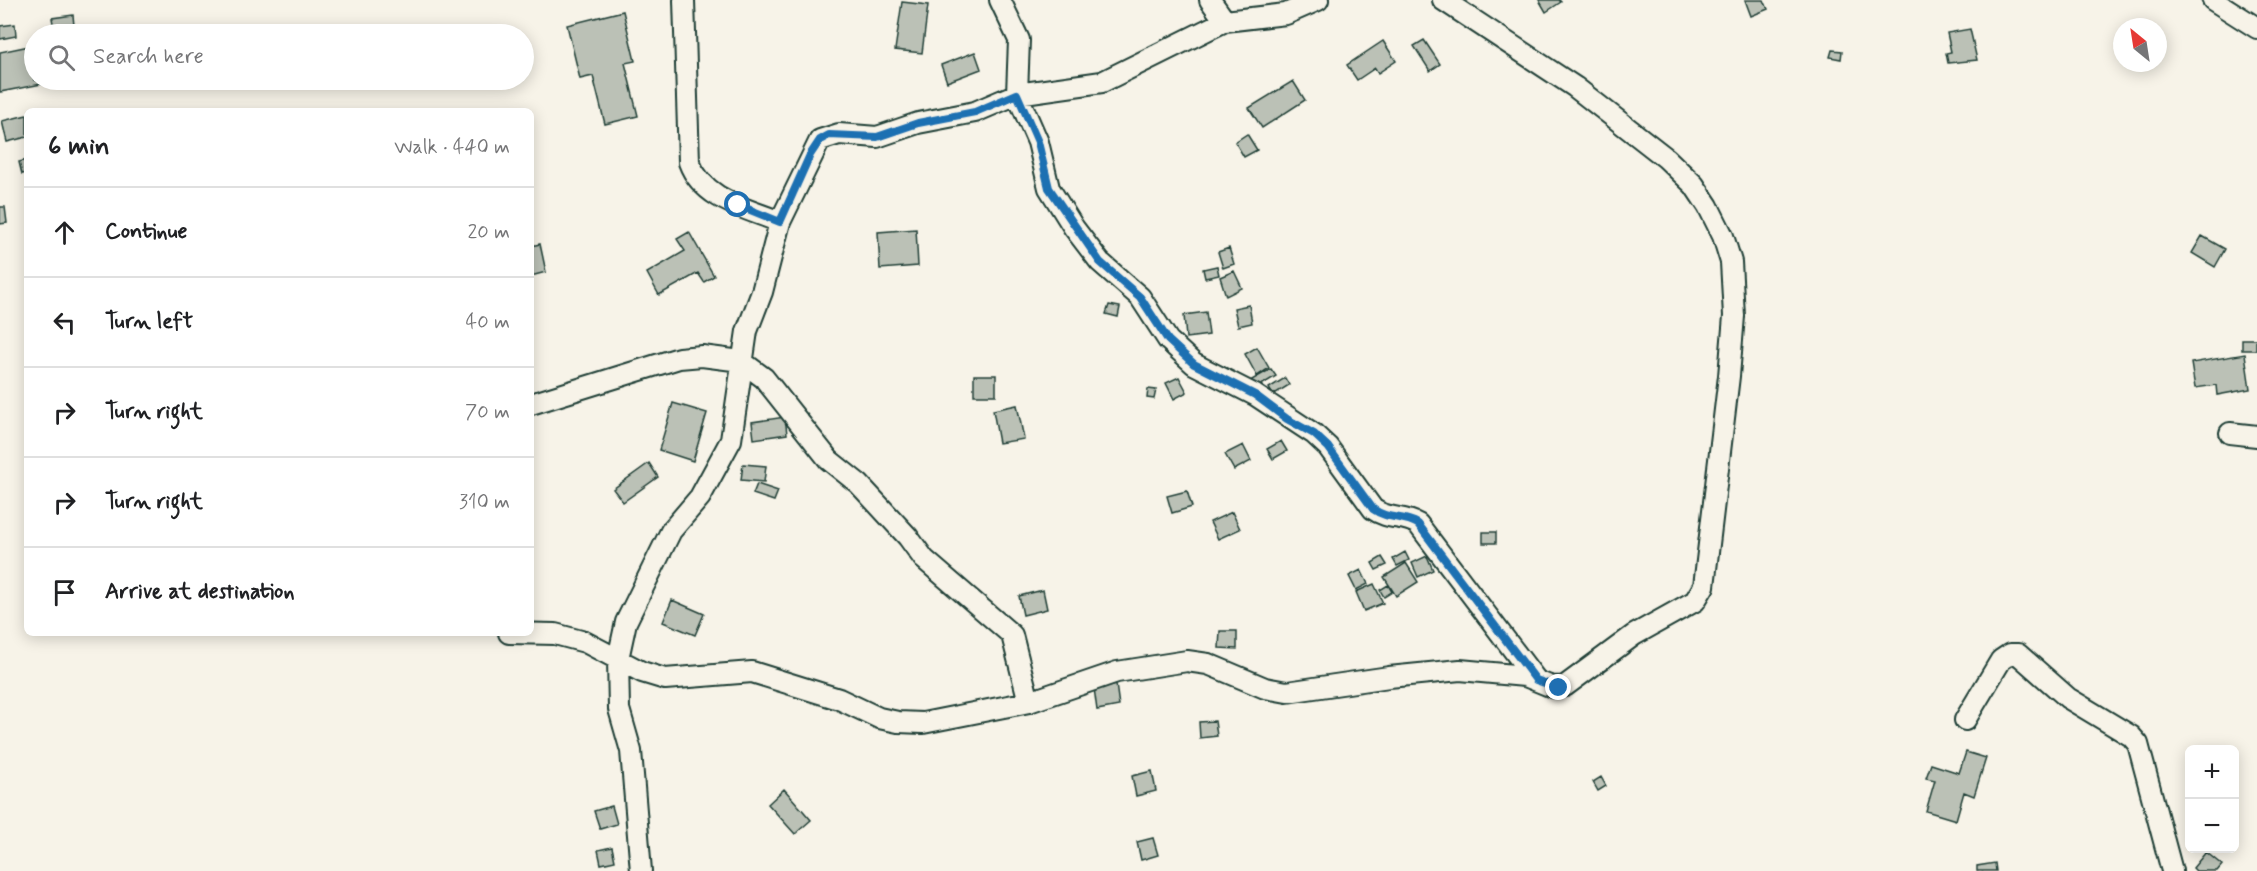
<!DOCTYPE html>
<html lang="en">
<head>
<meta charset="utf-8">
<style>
	body { margin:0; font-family:Mynerve,sans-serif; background:#f6f6f6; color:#202124 }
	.controls { position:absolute; right:18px; bottom:18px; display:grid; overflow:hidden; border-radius:9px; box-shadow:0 3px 15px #0003 }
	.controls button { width:54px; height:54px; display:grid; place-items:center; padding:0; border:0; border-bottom:2px solid #e0e0e0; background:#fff; color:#202124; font:30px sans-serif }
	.compass { position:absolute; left:2113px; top:18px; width:54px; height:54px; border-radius:50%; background:#fff; box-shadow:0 3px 15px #0003; rotate:330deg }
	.stop { position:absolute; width:18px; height:18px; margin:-14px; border:4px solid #1f6fb2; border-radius:50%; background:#fff }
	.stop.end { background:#1f6fb2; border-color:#fff; box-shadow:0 2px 6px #0008 }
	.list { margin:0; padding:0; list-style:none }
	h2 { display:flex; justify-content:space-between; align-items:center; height:78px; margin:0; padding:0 24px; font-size:26px }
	h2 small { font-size:20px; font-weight:400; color:#757577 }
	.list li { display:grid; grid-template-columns:39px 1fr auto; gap:18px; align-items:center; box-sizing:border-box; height:90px; padding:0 24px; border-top:2px solid #e0e0e0 }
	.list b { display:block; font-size:22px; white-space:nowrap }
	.list em { font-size:20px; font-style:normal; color:#757577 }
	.icon { flex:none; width:33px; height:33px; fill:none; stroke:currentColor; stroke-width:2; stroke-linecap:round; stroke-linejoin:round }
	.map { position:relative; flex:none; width:2257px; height:871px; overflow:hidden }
	.search { position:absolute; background:#fff; box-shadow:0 3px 15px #0003; left:24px; top:24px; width:510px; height:66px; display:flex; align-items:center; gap:15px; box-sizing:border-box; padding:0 21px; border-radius:33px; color:#757577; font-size:22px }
	.panel { position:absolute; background:#fff; box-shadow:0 3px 15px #0003; left:24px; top:108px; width:510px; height:528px; border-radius:9px }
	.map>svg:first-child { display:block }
</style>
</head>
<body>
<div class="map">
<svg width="2257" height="871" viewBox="0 0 2257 871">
	<rect width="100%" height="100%" fill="#f7f3e8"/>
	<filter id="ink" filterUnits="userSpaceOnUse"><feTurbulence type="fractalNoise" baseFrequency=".0167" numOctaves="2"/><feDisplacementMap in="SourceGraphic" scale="12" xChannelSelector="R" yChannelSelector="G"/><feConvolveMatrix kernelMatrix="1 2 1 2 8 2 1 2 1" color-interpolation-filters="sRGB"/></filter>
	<g filter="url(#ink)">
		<path fill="#bbc1b6" stroke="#1f3d34" stroke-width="1.5" d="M 1539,0 L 1559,0 L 1561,2 L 1546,12 Z
			M 1745,0 L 1764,0 L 1768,9 L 1751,16 Z
			M 902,2 L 928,5 L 922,53 L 895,50 Z
			M 623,11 L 635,61 L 625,63 L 638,116 L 605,124 L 593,76 L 580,79 L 567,25 Z
			M 73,15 L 74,26 L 54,29 L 52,18 Z
			M 15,24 L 16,36 L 0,39 L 0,26 Z
			M 1970,29 L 1977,60 L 1948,63 L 1946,53 L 1951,52 L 1947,33 Z
			M 1424,40 L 1440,64 L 1430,71 L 1414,46 Z
			M 1383,41 L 1396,61 L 1378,73 L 1375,68 L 1357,80 L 1347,65 Z
			M 34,45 L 34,80 L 41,80 L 42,84 L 0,92 L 0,52 Z
			M 1832,50 L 1842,51 L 1841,59 L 1830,57 Z
			M 975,52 L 981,69 L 947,82 L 941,65 Z
			M 1293,81 L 1305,100 L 1262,128 L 1249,108 Z
			M 27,115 L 27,137 L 7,142 L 2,121 Z
			M 1247,134 L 1257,150 L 1244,157 L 1235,142 Z
			M 27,160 L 27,173 L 22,174 L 19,162 Z
			M 0,207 L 5,207 L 7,223 L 0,224 Z
			M 916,229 L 918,266 L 880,269 L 878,232 Z
			M 689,232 L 714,276 L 704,282 L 698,273 L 659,295 L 647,273 L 685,251 L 677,239 Z
			M 2202,236 L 2225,249 L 2215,267 L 2192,253 Z
			M 540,244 L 546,272 L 531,276 L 531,246 Z
			M 1229,248 L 1234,264 L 1223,268 L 1218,252 Z
			M 1217,266 L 1219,275 L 1205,278 L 1203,269 Z
			M 1234,271 L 1242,288 L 1226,296 L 1220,277 Z
			M 1109,305 L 1120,307 L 1118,317 L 1106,314 Z
			M 1249,305 L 1252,323 L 1238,326 L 1234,308 Z
			M 1206,312 L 1209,335 L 1186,338 L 1184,315 Z
			M 2242,339 L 2256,339 L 2256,350 L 2242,350 Z
			M 1257,347 L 1269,368 L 1257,376 L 1245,354 Z
			M 2245,354 L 2250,389 L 2217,395 L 2216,385 L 2195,388 L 2191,363 Z
			M 1271,369 L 1276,376 L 1255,389 L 1250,381 Z
			M 974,375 L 996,375 L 996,395 L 974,395 Z
			M 1179,377 L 1187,392 L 1174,399 L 1166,383 Z
			M 1285,378 L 1289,385 L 1273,395 L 1269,388 Z
			M 1148,389 L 1156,390 L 1154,399 L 1147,398 Z
			M 673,403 L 707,413 L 693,461 L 659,450 Z
			M 1017,405 L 1024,439 L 999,443 L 993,410 Z
			M 785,417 L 787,434 L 754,439 L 752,422 Z
			M 1281,441 L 1287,451 L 1273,459 L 1267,449 Z
			M 1243,445 L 1251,461 L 1234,470 L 1225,454 Z
			M 649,463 L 658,477 L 623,502 L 613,489 Z
			M 743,464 L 766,466 L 764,482 L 741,480 Z
			M 757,484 L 778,491 L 774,501 L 753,494 Z
			M 1187,491 L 1192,507 L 1172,513 L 1167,496 Z
			M 1232,512 L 1240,529 L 1218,539 L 1210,522 Z
			M 1483,532 L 1496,532 L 1496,543 L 1483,543 Z
			M 1405,552 L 1409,560 L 1397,566 L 1393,559 Z
			M 1427,556 L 1433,570 L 1418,577 L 1412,563 Z
			M 1382,557 L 1387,565 L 1376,570 L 1372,563 Z
			M 1406,563 L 1418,582 L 1396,596 L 1384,577 Z
			M 1361,570 L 1368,584 L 1356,590 L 1349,576 Z
			M 1374,584 L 1383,603 L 1364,611 L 1356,592 Z
			M 1388,585 L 1392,592 L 1384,597 L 1380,590 Z
			M 1043,590 L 1047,609 L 1023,615 L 1019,596 Z
			M 672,600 L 704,614 L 695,635 L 663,622 Z
			M 1220,631 L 1237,631 L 1237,649 L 1219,648 Z
			M 1116,684 L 1119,706 L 1097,710 L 1094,688 Z
			M 1215,721 L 1217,736 L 1200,738 L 1199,722 Z
			M 1966,752 L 1986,758 L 1974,796 L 1964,792 L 1956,820 L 1926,811 L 1935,780 L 1926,778 L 1931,764 L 1959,773 Z
			M 1152,771 L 1156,791 L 1136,796 L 1132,776 Z
			M 1601,777 L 1606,786 L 1598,791 L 1593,782 Z
			M 784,789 L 811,820 L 795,834 L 768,804 Z
			M 612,806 L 617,824 L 600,829 L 594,811 Z
			M 1153,838 L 1158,855 L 1141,860 L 1137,842 Z
			M 612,847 L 615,861 L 601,864 L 598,850 Z
			M 2206,852 L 2222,865 L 2217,871 L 2196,871 L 2193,868 Z
			M 1995,863 L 1996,871 L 1977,871 L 1977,866 Z"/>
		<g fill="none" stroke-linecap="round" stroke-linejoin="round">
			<g stroke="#1f3d34" stroke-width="24">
				<path id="minor" d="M 684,0 L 689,162 C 703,200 746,208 780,222
					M 1000,0 L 1019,40 L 1017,94 L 1038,142 L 1049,188 L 1074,228 L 1100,262 L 1140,297 L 1168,340 L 1194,364 L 1255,395 L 1314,434 L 1328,447 L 1373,509 C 1388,520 1403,515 1418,524 L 1536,680
					M 1210,0 L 1225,21
					M 2213,0 L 2257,28
					M 531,404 L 679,358 L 702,356 L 741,361 L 764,378 L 829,460 L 859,484 L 908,537 L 924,559 L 1012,635 L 1029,702
					M 2230,433 L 2257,436
					M 509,633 L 555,634 L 585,642 L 642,672 L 665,679 L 752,672 L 839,699 L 879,718 L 898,722 L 923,723 L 1029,702 L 1117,672 L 1187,661 L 1208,664 L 1265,688 L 1287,692 L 1389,677 L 1460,670 L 1525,676 L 1552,687 L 1565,686 L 1634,635 L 1695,601 L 1704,586 L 1729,376 L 1734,316 L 1731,262 L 1723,236 L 1708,206 L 1694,185 L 1666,158 L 1575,87 L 1443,0
					M 1965,720 L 2001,660 L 2010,654 L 2018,654 L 2068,698 L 2131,736 L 2138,744 L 2172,871
					M 641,871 L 631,751 L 619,709 L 618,659 L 626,622 L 671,531 L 700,497 L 731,440 L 747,331 L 762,292 L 780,222 L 820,140 L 839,134 L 877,137 L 918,123 L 975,112 L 1017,94 L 1102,82 L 1225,21 L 1286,14 L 1318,0"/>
			</g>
			<use href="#minor" stroke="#f7f3e8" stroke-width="20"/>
		</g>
	</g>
	<g fill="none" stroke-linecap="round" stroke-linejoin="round" filter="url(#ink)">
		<path stroke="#1f6fb2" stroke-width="8" d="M 738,205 L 780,222 L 810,155 L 820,140 L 829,135 L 877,137 L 918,123 L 975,112 L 1017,94 L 1038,142 L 1049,188 L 1100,262 L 1140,297 L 1168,340 L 1194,364 L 1255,395 L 1287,419 L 1314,434 L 1328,447 L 1373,509 C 1388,520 1403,515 1418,524 L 1536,680 L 1559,688"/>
	</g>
</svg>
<div class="controls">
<button>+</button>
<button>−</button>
</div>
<svg class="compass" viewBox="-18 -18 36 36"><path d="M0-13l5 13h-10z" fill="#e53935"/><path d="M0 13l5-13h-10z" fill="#757577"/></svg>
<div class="stop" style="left:738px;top:205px"></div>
<div class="stop end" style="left:1559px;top:688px"></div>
<div class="search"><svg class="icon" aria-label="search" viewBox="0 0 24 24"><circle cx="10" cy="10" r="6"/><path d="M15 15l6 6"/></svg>Search here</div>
<section class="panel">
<h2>6 min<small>Walk · 440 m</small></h2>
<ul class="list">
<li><svg class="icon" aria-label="ahead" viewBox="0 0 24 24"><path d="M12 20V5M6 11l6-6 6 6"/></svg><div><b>Continue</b></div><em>20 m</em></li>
<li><svg class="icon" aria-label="left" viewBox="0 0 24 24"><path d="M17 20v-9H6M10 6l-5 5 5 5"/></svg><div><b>Turn left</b></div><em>40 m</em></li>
<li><svg class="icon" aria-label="right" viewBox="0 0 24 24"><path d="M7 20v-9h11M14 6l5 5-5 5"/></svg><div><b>Turn right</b></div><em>70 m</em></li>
<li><svg class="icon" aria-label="right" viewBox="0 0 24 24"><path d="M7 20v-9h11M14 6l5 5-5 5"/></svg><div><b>Turn right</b></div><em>310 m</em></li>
<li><svg class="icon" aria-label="arrive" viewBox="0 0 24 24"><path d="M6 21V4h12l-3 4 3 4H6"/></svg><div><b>Arrive at destination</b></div></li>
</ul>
</section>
</div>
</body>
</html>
